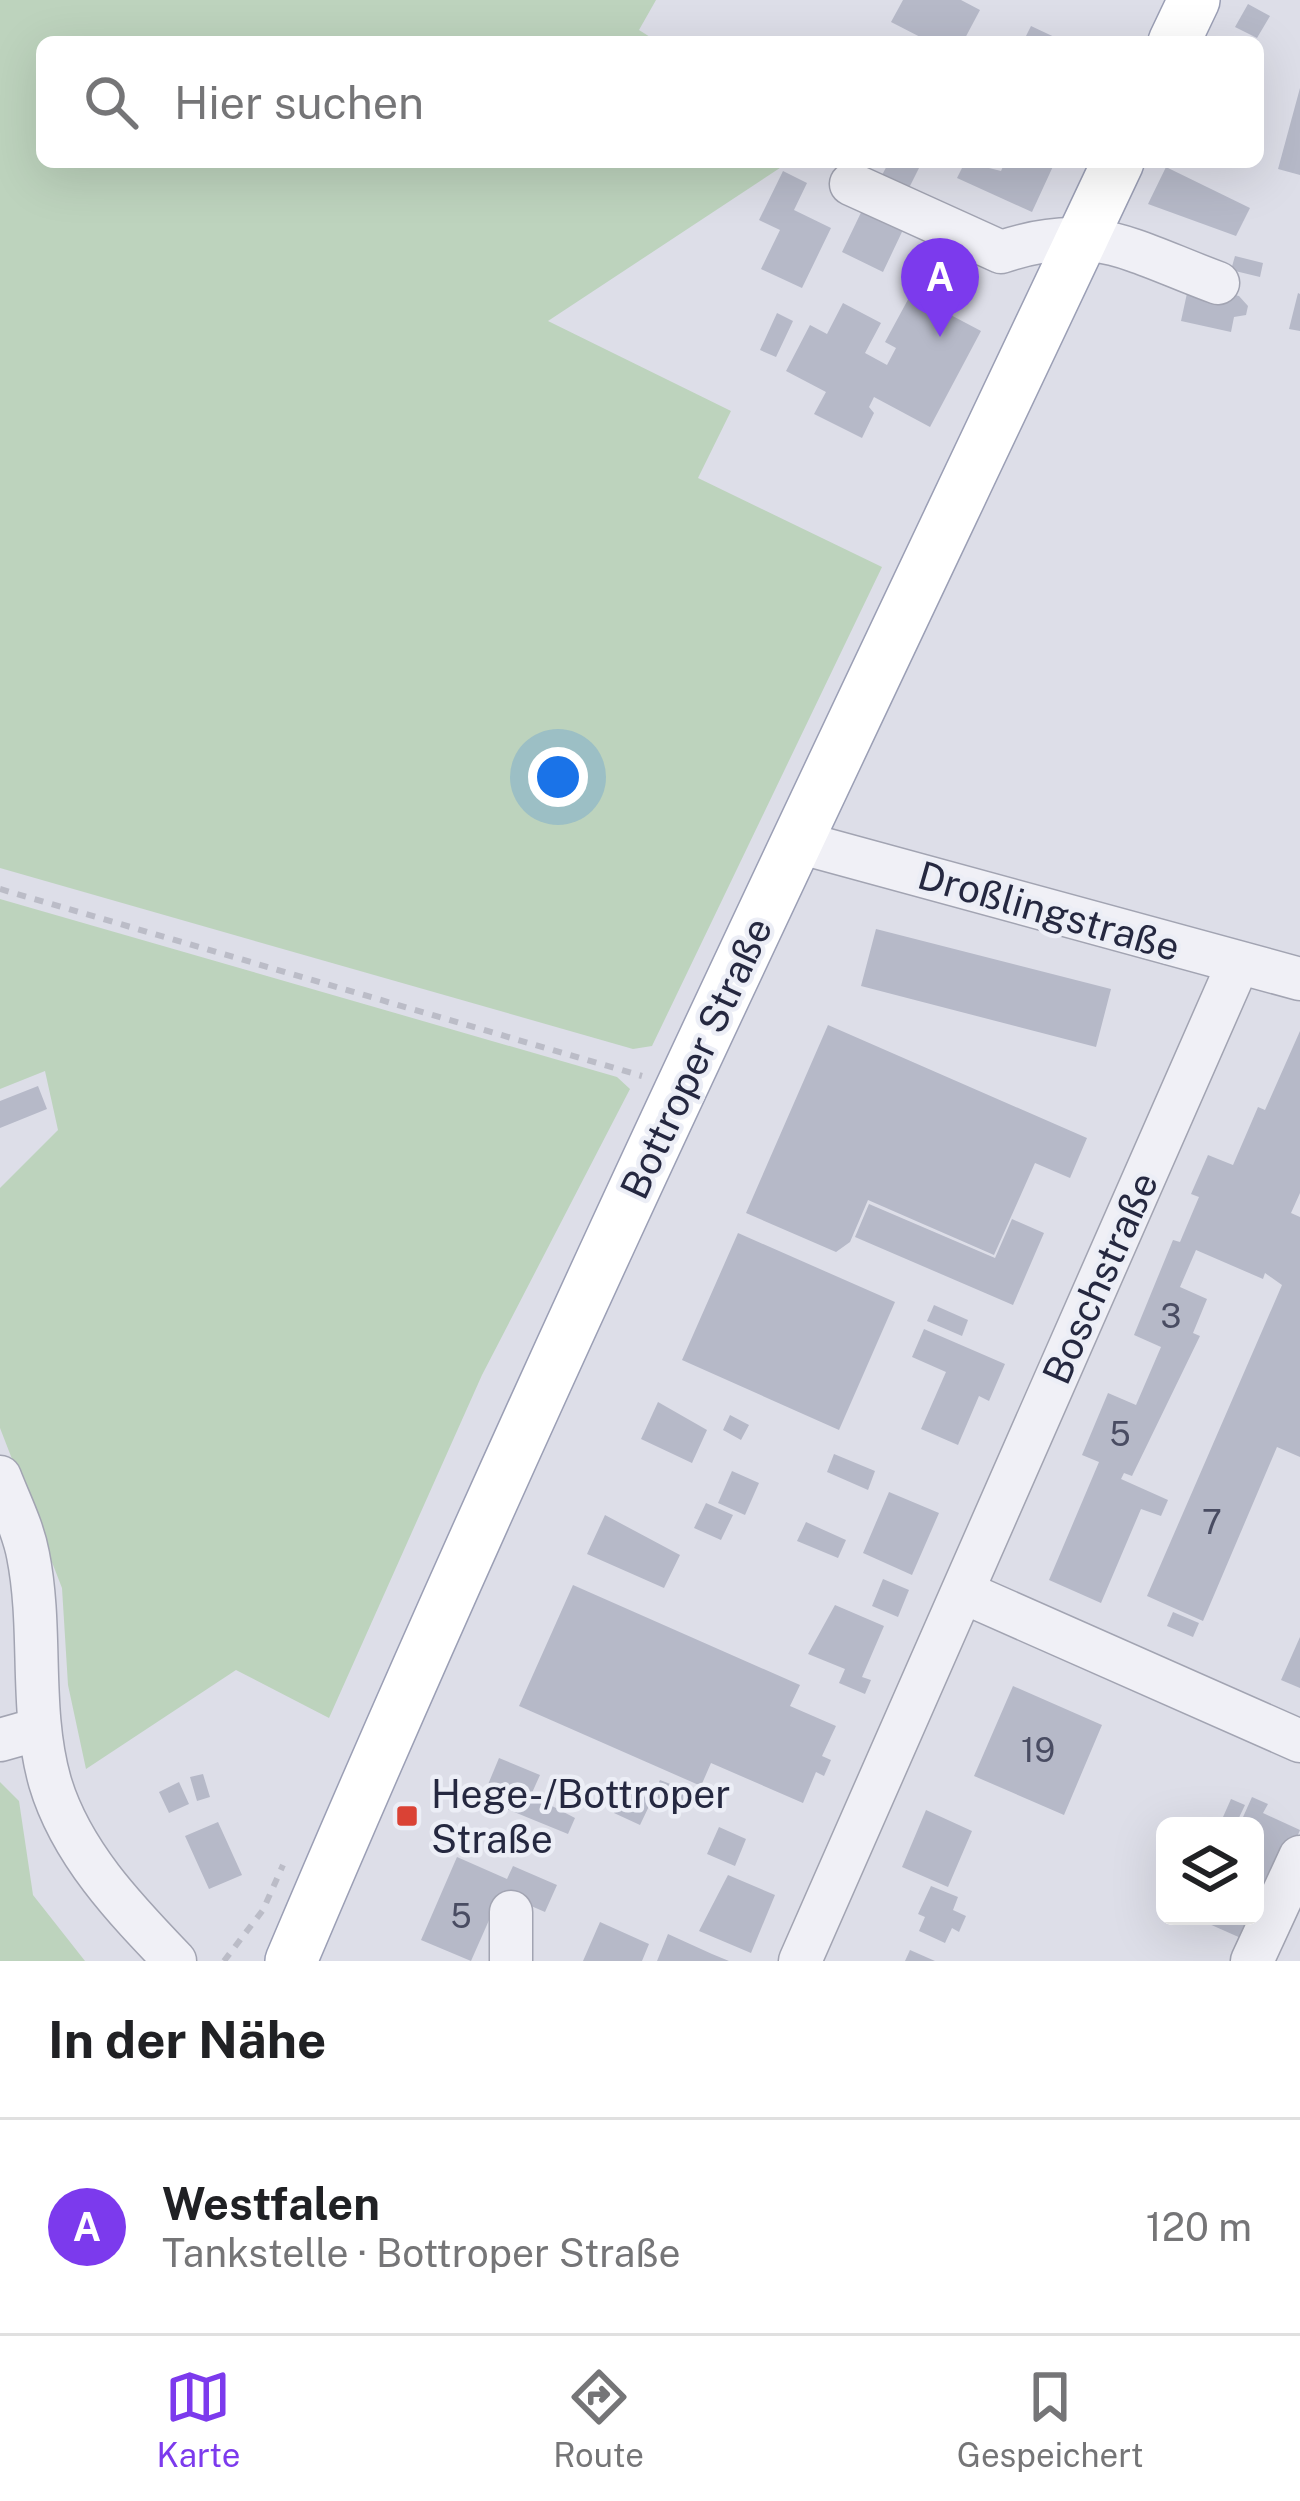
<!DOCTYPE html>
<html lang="de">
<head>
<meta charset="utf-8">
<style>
	body { margin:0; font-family:"Public Sans",sans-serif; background:#f6f6f6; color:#202124 }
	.controls { position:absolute; right:36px; bottom:36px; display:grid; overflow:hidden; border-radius:18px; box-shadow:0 12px 48px #0002 }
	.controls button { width:108px; height:108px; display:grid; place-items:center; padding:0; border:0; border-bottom:3px solid #e0e0e0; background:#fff; color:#202124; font:60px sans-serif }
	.you { position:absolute; left:558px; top:777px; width:42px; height:42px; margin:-30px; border:9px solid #fff; border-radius:50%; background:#1a73e8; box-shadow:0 0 0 18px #1a73e833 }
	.badge { display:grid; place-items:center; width:78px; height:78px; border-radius:50%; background:#7c3aed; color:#fff; font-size:39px; font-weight:700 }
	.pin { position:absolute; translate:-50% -99px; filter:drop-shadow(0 3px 6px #0008) }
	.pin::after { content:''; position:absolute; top:63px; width:42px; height:36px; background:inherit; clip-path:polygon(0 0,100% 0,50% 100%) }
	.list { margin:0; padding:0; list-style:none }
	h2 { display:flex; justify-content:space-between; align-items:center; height:156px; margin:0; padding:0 48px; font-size:51px }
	h2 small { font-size:39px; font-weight:400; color:#757577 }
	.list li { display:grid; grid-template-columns:78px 1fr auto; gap:36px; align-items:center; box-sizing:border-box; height:216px; padding:0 48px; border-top:3px solid #e0e0e0 }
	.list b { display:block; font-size:45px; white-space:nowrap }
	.list p { margin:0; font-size:39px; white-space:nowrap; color:#757577 }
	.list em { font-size:39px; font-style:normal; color:#757577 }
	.icon { flex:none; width:66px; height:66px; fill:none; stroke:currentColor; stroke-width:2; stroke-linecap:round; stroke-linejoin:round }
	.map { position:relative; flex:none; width:1300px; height:1961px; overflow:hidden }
	.search { position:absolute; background:#fff; box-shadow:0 12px 48px #0002; left:36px; right:36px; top:36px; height:132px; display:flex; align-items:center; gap:30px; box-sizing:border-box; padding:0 42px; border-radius:18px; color:#757577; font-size:45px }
	.sheet { height:372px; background:#fff }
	nav { display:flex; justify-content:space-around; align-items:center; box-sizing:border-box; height:168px; border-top:3px solid #e0e0e0; background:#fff; font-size:33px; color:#757577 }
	nav a { display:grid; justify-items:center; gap:6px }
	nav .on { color:#7c3aed }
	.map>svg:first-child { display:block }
</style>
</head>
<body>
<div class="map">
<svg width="1300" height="1961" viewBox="0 0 1300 1961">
	<rect width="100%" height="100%" fill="#dddee8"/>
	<path fill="#bdd3bd" d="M 0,0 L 656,0 L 639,30 L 658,42 L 42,42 L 42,162 L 789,162 L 548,321 L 731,411 L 698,478 L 882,567 L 652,1046 L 633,1049 L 0,868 Z
		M 0,899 L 617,1077 L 630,1089 L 482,1375 L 329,1718 L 236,1670 L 86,1769 L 68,1685 L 62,1588 L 0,1428 L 0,1188 L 58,1130 L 45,1071 L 0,1089 Z
		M 0,1782 L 19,1801 L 33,1895 L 85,1961 L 0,1961 Z"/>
	<path fill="#b6b9c8" d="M 903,0 L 961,0 L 980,10 L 963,42 L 930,42 L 891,22 Z
		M 1248,4 L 1270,16 L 1257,38 L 1235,27 Z
		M 1031,26 L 1065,42 L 1023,42 Z
		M 1300,88 L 1300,175 L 1278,169 Z
		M 889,162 L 921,164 L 908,190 L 882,175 Z
		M 965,162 L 1001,171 L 1005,162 L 1055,162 L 1032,212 L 957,178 Z
		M 1166,167 L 1250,208 L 1236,236 L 1148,204 Z
		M 783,171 L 807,183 L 794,210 L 831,228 L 802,288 L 761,269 L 780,230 L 759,220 Z
		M 869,196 L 910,215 L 883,272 L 842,252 Z
		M 1235,256 L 1263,263 L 1260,277 L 1231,270 Z
		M 1189,284 L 1239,296 L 1248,306 L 1246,315 L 1234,317 L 1231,332 L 1181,321 Z
		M 1298,293 L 1300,294 L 1300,331 L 1289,329 Z
		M 911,294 L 981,331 L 930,427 L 874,397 L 869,407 L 874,413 L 862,438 L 814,414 L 826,392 L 786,371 L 810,325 L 827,334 L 843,303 L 881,323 L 865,353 L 887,365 L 896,348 L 885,342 Z
		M 777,313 L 793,321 L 776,357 L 760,350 Z
		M 876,929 L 1111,989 L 1096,1047 L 861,986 Z
		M 828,1025 L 1087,1138 L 1070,1178 L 1035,1163 L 994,1255 L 868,1200 L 850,1242 L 836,1252 L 746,1213 Z
		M 1300,1031 L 1300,1193 L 1291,1213 L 1300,1217 L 1300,1457 L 1277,1447 L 1203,1621 L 1147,1596 L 1282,1285 L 1265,1273 L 1263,1279 L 1196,1250 L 1180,1287 L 1207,1299 L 1193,1333 L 1200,1336 L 1132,1476 L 1124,1473 L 1121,1479 L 1168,1500 L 1161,1516 L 1141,1509 L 1101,1603 L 1049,1580 L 1099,1462 L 1082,1455 L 1108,1393 L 1136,1405 L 1161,1347 L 1134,1335 L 1173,1240 L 1180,1242 L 1199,1197 L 1191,1194 L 1208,1155 L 1233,1165 L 1258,1107 L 1265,1110 Z
		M 38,1086 L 47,1109 L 0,1128 L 0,1101 Z
		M 869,1204 L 995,1258 L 1012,1219 L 1044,1233 L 1013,1305 L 855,1237 Z
		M 738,1233 L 895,1302 L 839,1430 L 682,1360 Z
		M 934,1305 L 968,1320 L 962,1336 L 927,1321 Z
		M 924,1329 L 1005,1364 L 989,1401 L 979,1396 L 958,1445 L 921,1429 L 946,1372 L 912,1357 Z
		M 658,1402 L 707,1430 L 692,1463 L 641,1439 Z
		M 730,1415 L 749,1425 L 741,1440 L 723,1430 Z
		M 834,1454 L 875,1471 L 868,1490 L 827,1472 Z
		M 732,1471 L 759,1483 L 745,1515 L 718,1503 Z
		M 889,1492 L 939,1513 L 912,1575 L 863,1553 Z
		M 706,1503 L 733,1515 L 721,1540 L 694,1528 Z
		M 605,1515 L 680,1555 L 664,1588 L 587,1554 Z
		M 806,1522 L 846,1540 L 838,1558 L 797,1541 Z
		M 883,1579 L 909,1590 L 898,1617 L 872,1606 Z
		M 573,1585 L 800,1685 L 790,1706 L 836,1726 L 822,1756 L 831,1760 L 824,1776 L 816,1772 L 803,1803 L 711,1763 L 701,1786 L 519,1706 Z
		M 835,1605 L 884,1626 L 862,1677 L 871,1680 L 865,1694 L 839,1683 L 845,1669 L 808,1654 Z
		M 1173,1612 L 1199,1623 L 1193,1637 L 1167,1626 Z
		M 1300,1637 L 1300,1688 L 1281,1680 Z
		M 1013,1686 L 1102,1725 L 1064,1815 L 974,1776 Z
		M 499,1758 L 540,1775 L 531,1795 L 575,1818 L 568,1834 L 482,1799 Z
		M 203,1774 L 210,1797 L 197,1801 L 190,1777 Z
		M 660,1780 L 688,1791 L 681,1808 L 653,1796 Z
		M 179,1782 L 189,1804 L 169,1813 L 159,1792 Z
		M 625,1788 L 652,1800 L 640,1825 L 614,1813 Z
		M 1252,1797 L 1268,1804 L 1263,1813 L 1300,1830 L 1252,1943 L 1198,1919 L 1255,1916 L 1255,1826 L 1239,1826 Z
		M 1231,1799 L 1245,1805 L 1235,1826 L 1219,1826 Z
		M 926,1810 L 972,1831 L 948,1887 L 902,1867 Z
		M 218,1822 L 242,1875 L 209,1889 L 185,1836 Z
		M 719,1827 L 746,1839 L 735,1866 L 707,1854 Z
		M 457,1857 L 507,1879 L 513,1866 L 557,1885 L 545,1912 L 501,1893 L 471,1961 L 421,1940 Z
		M 728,1875 L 775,1895 L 751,1953 L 699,1931 Z
		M 931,1886 L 958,1897 L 953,1910 L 966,1916 L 959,1932 L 952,1928 L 945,1943 L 919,1931 L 925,1917 L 918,1914 Z
		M 600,1922 L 649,1944 L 642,1961 L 583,1961 Z
		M 668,1934 L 712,1954 L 729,1961 L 657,1961 Z
		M 910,1950 L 935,1961 L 905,1961 Z"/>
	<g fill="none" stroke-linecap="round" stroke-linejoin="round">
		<g stroke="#a2a4b2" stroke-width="45">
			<path id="minor" d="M 851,184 L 1001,252 C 1094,221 1131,251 1218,283
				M 798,842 L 1300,979
				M 0,1477 C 10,1503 23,1528 28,1555 C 43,1630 29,1708 50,1782 C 71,1853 125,1909 175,1961
				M 963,1592 L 1300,1741
				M 0,1740 L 39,1729
				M 511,1912 L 511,1961
				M 800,1961 L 1238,964
				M 1252,1961 L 1300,1857"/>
		</g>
		<g stroke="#9b9fb5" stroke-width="54">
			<path id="major" d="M 1174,42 L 1194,0
				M 291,1961 C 548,1353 837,759 1118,162"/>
		</g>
		<path stroke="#bbbcc7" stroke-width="6" stroke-dasharray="9 9" stroke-linecap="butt" d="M 0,889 L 642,1076
			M 224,1961 L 263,1910 L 283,1865"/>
		<use href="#minor" stroke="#f0f0f6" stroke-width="42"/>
		<use href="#major" stroke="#fff" stroke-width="51"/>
	</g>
	<rect fill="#da4235" stroke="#eceef6" stroke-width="4.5" x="395" y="1804" width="24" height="24" rx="6"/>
	<g text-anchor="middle" stroke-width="9" stroke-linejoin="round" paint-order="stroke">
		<g font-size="33" fill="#494c62">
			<text x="1171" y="1328">3</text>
			<text x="1120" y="1446">5</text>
			<text x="1212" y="1534">7</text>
			<text x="1038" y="1762">19</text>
			<text x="461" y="1928">5</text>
		</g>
		<g font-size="39" fill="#252840" stroke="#eceef6">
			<text transform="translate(1049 911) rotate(16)" y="14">Droßlingstraße</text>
			<text transform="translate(696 1058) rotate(-65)" y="14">Bottroper Straße</text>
			<text transform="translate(1100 1278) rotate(-66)" y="14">Boschstraße</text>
		</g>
		<g font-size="39" fill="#252840" stroke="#eceef6" text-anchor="start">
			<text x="431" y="1808">Hege-/Bottroper<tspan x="431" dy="45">Straße</tspan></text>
		</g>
	</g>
</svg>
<div class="controls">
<button><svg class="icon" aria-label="layers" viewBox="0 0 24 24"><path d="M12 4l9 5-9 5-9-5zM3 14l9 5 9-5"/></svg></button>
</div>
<div class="you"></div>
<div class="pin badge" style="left:940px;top:337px">A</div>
<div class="search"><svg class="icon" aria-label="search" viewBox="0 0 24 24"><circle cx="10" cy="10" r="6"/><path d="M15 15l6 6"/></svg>Hier suchen</div>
</div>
<section class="sheet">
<h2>In der Nähe<small></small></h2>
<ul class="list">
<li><span class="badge">A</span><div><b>Westfalen</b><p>Tankstelle · Bottroper Straße</p></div><em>120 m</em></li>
</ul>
</section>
<nav>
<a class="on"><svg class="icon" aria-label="map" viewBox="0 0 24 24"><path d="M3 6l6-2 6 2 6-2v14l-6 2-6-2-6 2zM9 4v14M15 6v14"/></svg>Karte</a>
<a><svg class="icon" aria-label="directions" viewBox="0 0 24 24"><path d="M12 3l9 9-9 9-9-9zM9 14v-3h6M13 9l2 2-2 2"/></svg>Route</a>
<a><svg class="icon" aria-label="saved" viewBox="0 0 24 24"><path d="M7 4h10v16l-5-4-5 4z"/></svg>Gespeichert</a>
</nav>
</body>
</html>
